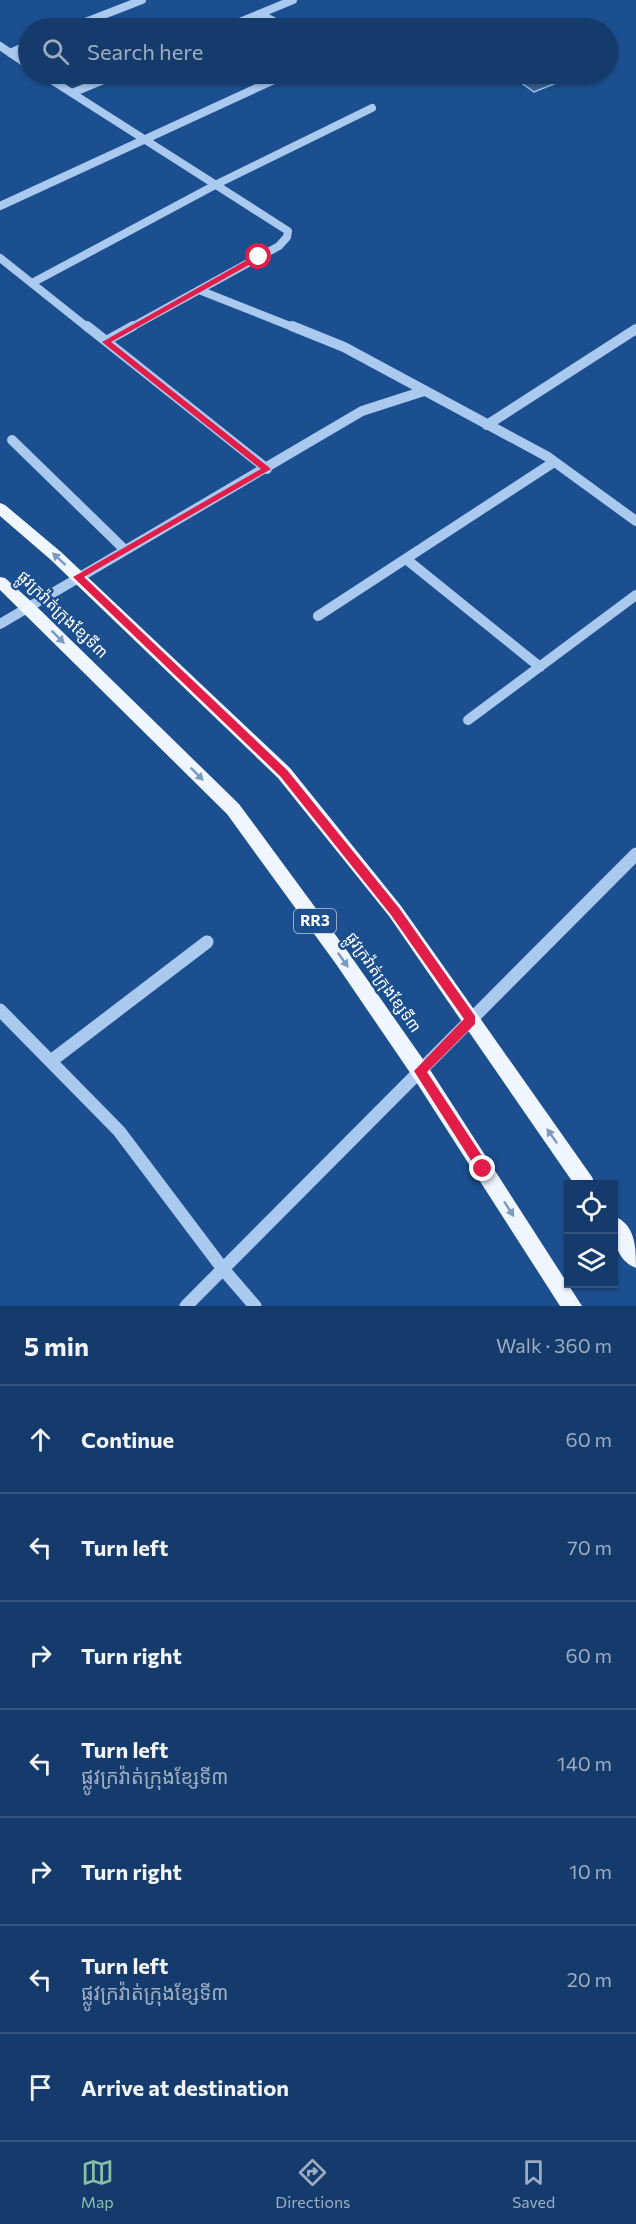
<!DOCTYPE html>
<html lang="en">
<head>
<meta charset="utf-8">
<style>
	body { margin:0; font-family:Commissioner,"Noto Sans Khmer",sans-serif; background:#1d4271; color:#f1f3f6 }
	.controls { position:absolute; right:18px; bottom:18px; display:grid; overflow:hidden; border-radius:0px; box-shadow:0 2px 4px #0004 }
	.controls button { width:54px; height:54px; display:grid; place-items:center; padding:0; border:0; border-bottom:2px solid #33557e; background:#143b6b; color:#f1f3f6; font:30px sans-serif }
	.stop { position:absolute; width:18px; height:18px; margin:-14px; border:4px solid #e11d48; border-radius:50%; background:#fff }
	.stop.end { background:#e11d48; border-color:#fff; box-shadow:0 2px 6px #0008 }
	.list { margin:0; padding:0; list-style:none }
	h2 { display:flex; justify-content:space-between; align-items:center; height:78px; margin:0; padding:0 24px; font-size:26px }
	h2 small { font-size:20px; font-weight:400; color:#9dadc1 }
	.list li { display:grid; grid-template-columns:39px 1fr auto; gap:18px; align-items:center; box-sizing:border-box; height:108px; padding:0 24px; border-top:2px solid #33557e }
	.list b { display:block; font-size:22px; white-space:nowrap }
	.list p { margin:0; font-size:20px; white-space:nowrap; color:#9dadc1 }
	.list em { font-size:20px; font-style:normal; color:#9dadc1 }
	.icon { flex:none; width:33px; height:33px; fill:none; stroke:currentColor; stroke-width:2; stroke-linecap:round; stroke-linejoin:round }
	.map { position:relative; flex:none; width:636px; height:1306px; overflow:hidden }
	.search { position:absolute; background:#143b6b; box-shadow:0 2px 4px #0004; left:18px; right:18px; top:18px; height:66px; display:flex; align-items:center; gap:15px; box-sizing:border-box; padding:0 21px; border-radius:33px; color:#9dadc1; font-size:22px }
	.sheet { height:834px; background:#143b6b }
	nav { display:flex; justify-content:space-around; align-items:center; box-sizing:border-box; height:84px; border-top:2px solid #33557e; background:#143b6b; font-size:16px; color:#9dadc1 }
	nav a { display:grid; justify-items:center; gap:3px }
	nav .on { color:#8abfa5 }
	.map>svg:first-child { display:block }
</style>
</head>
<body>
<div class="map">
<svg width="636" height="1306" viewBox="0 0 636 1306">
	<rect width="100%" height="100%" fill="#1b4f8f"/>
	<path fill="#3c6290" stroke="#9cc4f0" stroke-width="1.5" d="M 509,74 L 579,74 L 534,92 Z"/>
	<g fill="none" stroke-linecap="round" stroke-linejoin="round">
		<path stroke="#a9c9ee" stroke-width="8" d="M 260,14 L 287,28
			M 70,28 L 142,0
			M 225,28 L 293,0
			M 0,46 L 28,65
			M 10,53 L 28,45
			M 42,74 L 288,231 L 287,237 L 279,246 L 130,328
			M 72,93 L 118,74
			M 0,206 L 287,74
			M 0,258 L 88,328
			M 32,283 L 217,184 L 372,108
			M 199,290 L 295,328"/>
		<path stroke="#a9c9ee" stroke-width="10" d="M 87,326 L 267,469
			M 292,326 L 344,347 L 548,457 L 636,521
			M 106,341 L 133,326
			M 487,425 L 636,329
			M 12,440 L 125,550
			M 406,559 L 540,667
			M 318,616 L 554,462
			M 0,624 L 362,411 L 424,391
			M 468,720 L 636,595"/>
		<path stroke="#a9c9ee" stroke-width="13" d="M 0,1010 L 119,1131 L 223,1269 L 255,1306
			M 51,1061 L 207,942
			M 186,1306 L 636,854"/>
		<path fill="#f0f6ff" fill-rule="evenodd" d="M 0,503 L 5,505 L 61,552 L 290,768 L 401,906 L 592,1177 L 595,1184 L 574,1184 L 389,916 L 278,778 L 51,560 L 0,516 Z
			M 0,577 L 5,578 L 34,604 L 239,804 L 348,952 L 427,1065 L 582,1306 L 560,1306 L 413,1077 L 336,964 L 227,814 L 0,590 Z
			M 614,1216 C 636,1225 636,1248 636,1268 C 615,1260 612,1235 614,1216 Z"/>
	</g>
	<defs><path id="oneway-solid" d="M-6-.8H1V-3.2L6.5 0L1 3.2V.8H-6Z" transform="scale(1.5)"/></defs>
	<g fill="#7b9ac1">
		<use href="#oneway-solid" transform="translate(59 559) rotate(-137)"/>
		<use href="#oneway-solid" transform="translate(58 637) rotate(45)"/>
		<use href="#oneway-solid" transform="translate(197 774) rotate(45)"/>
		<use href="#oneway-solid" transform="translate(343 960) rotate(55)"/>
		<use href="#oneway-solid" transform="translate(552 1136) rotate(-125)"/>
		<use href="#oneway-solid" transform="translate(509 1209) rotate(57)"/>
	</g>
	<path fill="#e11d48" d="M 256,255 L 263,257 L 111,342 L 271,469 L 84,577 L 287,770 L 399,908 L 475,1016 L 475,1024 L 427,1072 L 488,1165 L 489,1169 L 488,1173 L 483,1175 L 479,1173 L 414,1071 L 464,1019 L 391,915 L 280,776 L 73,577 L 261,469 L 102,342 Z"/>
	<g text-anchor="middle" stroke-width="5" stroke-linejoin="round" paint-order="stroke">
		<rect fill="#1b4f8f" stroke="#bbcadd" stroke-width="1.5" x="294" y="909" width="42" height="24" rx="4.5"/>
		<g font-size="15" font-weight="bold" fill="#fff">
			<text x="315" y="926">RR3</text>
		</g>
		<g font-size="16" fill="#fff" stroke="#1b4f8f">
			<text transform="translate(63 614) rotate(44)" y="6">ផ្លូវក្រវ៉ាត់ក្រុងខ្សែទី៣</text>
			<text transform="translate(384 982) rotate(55)" y="6">ផ្លូវក្រវ៉ាត់ក្រុងខ្សែទី៣</text>
		</g>
	</g>
</svg>
<div class="controls">
<button><svg class="icon" aria-label="locate" viewBox="0 0 24 24"><circle cx="12" cy="12" r="6"/><path d="M12 2v4M12 18v4M2 12h4M18 12h4"/></svg></button>
<button><svg class="icon" aria-label="layers" viewBox="0 0 24 24"><path d="M12 4l9 5-9 5-9-5zM3 14l9 5 9-5"/></svg></button>
</div>
<div class="stop" style="left:259px;top:257px"></div>
<div class="stop end" style="left:483px;top:1169px"></div>
<div class="search"><svg class="icon" aria-label="search" viewBox="0 0 24 24"><circle cx="10" cy="10" r="6"/><path d="M15 15l6 6"/></svg>Search here</div>
</div>
<section class="sheet">
<h2>5 min<small>Walk · 360 m</small></h2>
<ul class="list">
<li><svg class="icon" aria-label="ahead" viewBox="0 0 24 24"><path d="M12 20V5M6 11l6-6 6 6"/></svg><div><b>Continue</b></div><em>60 m</em></li>
<li><svg class="icon" aria-label="left" viewBox="0 0 24 24"><path d="M17 20v-9H6M10 6l-5 5 5 5"/></svg><div><b>Turn left</b></div><em>70 m</em></li>
<li><svg class="icon" aria-label="right" viewBox="0 0 24 24"><path d="M7 20v-9h11M14 6l5 5-5 5"/></svg><div><b>Turn right</b></div><em>60 m</em></li>
<li><svg class="icon" aria-label="left" viewBox="0 0 24 24"><path d="M17 20v-9H6M10 6l-5 5 5 5"/></svg><div><b>Turn left</b><p>ផ្លូវក្រវ៉ាត់ក្រុងខ្សែទី៣</p></div><em>140 m</em></li>
<li><svg class="icon" aria-label="right" viewBox="0 0 24 24"><path d="M7 20v-9h11M14 6l5 5-5 5"/></svg><div><b>Turn right</b></div><em>10 m</em></li>
<li><svg class="icon" aria-label="left" viewBox="0 0 24 24"><path d="M17 20v-9H6M10 6l-5 5 5 5"/></svg><div><b>Turn left</b><p>ផ្លូវក្រវ៉ាត់ក្រុងខ្សែទី៣</p></div><em>20 m</em></li>
<li><svg class="icon" aria-label="arrive" viewBox="0 0 24 24"><path d="M6 21V4h12l-3 4 3 4H6"/></svg><div><b>Arrive at destination</b></div></li>
</ul>
</section>
<nav>
<a class="on"><svg class="icon" aria-label="map" viewBox="0 0 24 24"><path d="M3 6l6-2 6 2 6-2v14l-6 2-6-2-6 2zM9 4v14M15 6v14"/></svg>Map</a>
<a><svg class="icon" aria-label="directions" viewBox="0 0 24 24"><path d="M12 3l9 9-9 9-9-9zM9 14v-3h6M13 9l2 2-2 2"/></svg>Directions</a>
<a><svg class="icon" aria-label="saved" viewBox="0 0 24 24"><path d="M7 4h10v16l-5-4-5 4z"/></svg>Saved</a>
</nav>
</body>
</html>
